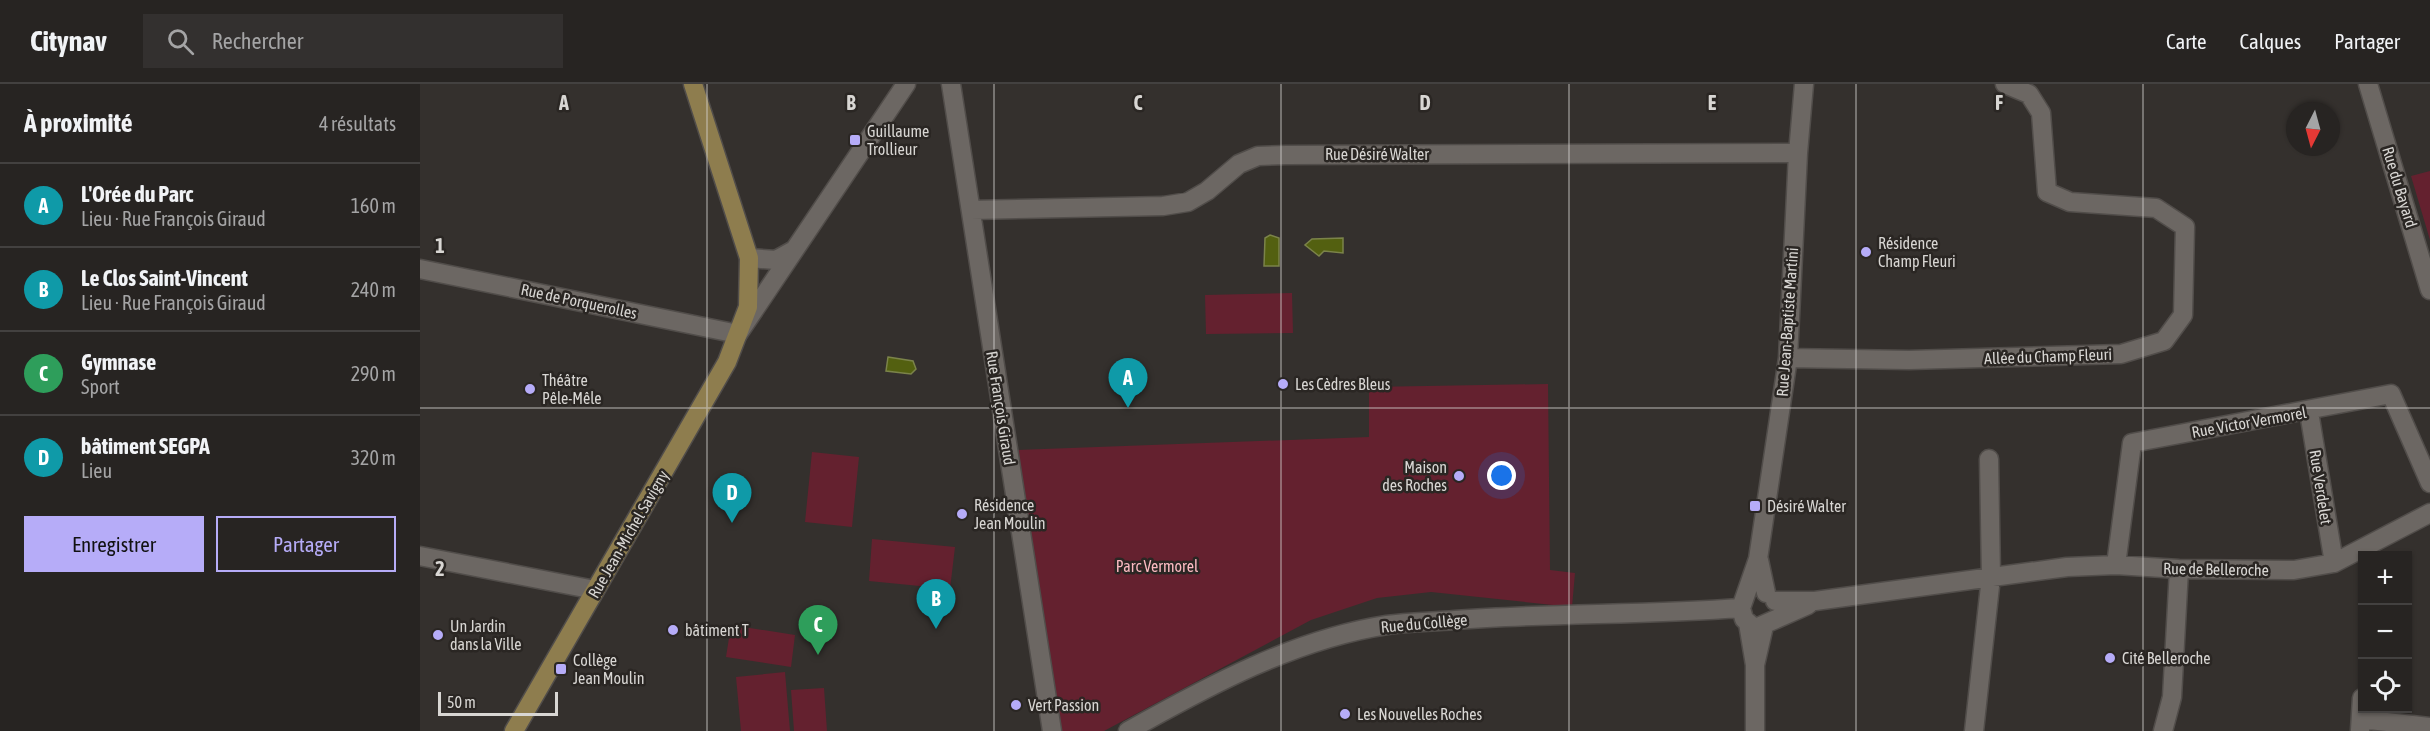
<!DOCTYPE html>
<html lang="fr">
<head>
<meta charset="utf-8">
<style>
	body { margin:0; font-family:"Asap Condensed",sans-serif; background:#33302f; color:#f1f3f6 }
	.controls { position:absolute; right:18px; bottom:18px; display:grid; overflow:hidden; border-radius:0px; box-shadow:0 2px 4px #0004 }
	.controls button { width:54px; height:54px; display:grid; place-items:center; padding:0; border:0; border-bottom:2px solid #434140; background:#272422; color:#f1f3f6; font:30px sans-serif }
	.compass { position:absolute; left:1866px; top:18px; width:54px; height:54px; border-radius:50%; background:#272422; box-shadow:0 2px 4px #0004; rotate:186deg }
	.scale { position:absolute; left:18px; bottom:15px; width:120px; box-sizing:border-box; padding-left:6px; border:3px solid #d8d6d3; border-top:0; font-size:16px; line-height:21px; white-space:nowrap; color:#d8d6d3; -webkit-text-stroke:4px #2a2623; paint-order:stroke }
	.you { position:absolute; left:1082px; top:392px; width:21px; height:21px; margin:-15px; border:4px solid #fff; border-radius:50%; background:#1a73e8; box-shadow:0 0 0 9px #1a73e833 }
	.badge { display:grid; place-items:center; width:39px; height:39px; border-radius:50%; background:#b6acf8; color:#fff; font-size:20px; font-weight:700 }
	.pin { position:absolute; translate:-50% -50px; filter:drop-shadow(0 2px 3px #0008) }
	.pin::after { content:''; position:absolute; top:32px; width:21px; height:18px; background:inherit; clip-path:polygon(0 0,100% 0,50% 100%) }
	.list { margin:0; padding:0; list-style:none }
	h2 { display:flex; justify-content:space-between; align-items:center; height:78px; margin:0; padding:0 24px; font-size:26px }
	h2 small { font-size:20px; font-weight:400; color:#a4a4a5 }
	.list li { display:grid; grid-template-columns:39px 1fr auto; gap:18px; align-items:center; box-sizing:border-box; height:84px; padding:0 24px; border-top:2px solid #434140 }
	.list b { display:block; font-size:22px; white-space:nowrap }
	.list p { margin:0; font-size:20px; white-space:nowrap; color:#a4a4a5 }
	.list em { font-size:20px; font-style:normal; color:#a4a4a5 }
	.actions { display:flex; gap:12px; padding:18px 24px }
	.actions a { flex:1; padding:14px 0; border:2px solid #b6acf8; border-radius:0px; text-align:center; font-size:21px; color:#b6acf8 }
	.actions .main { background:#b6acf8; color:#111 }
	.icon { flex:none; width:33px; height:33px; fill:none; stroke:currentColor; stroke-width:2; stroke-linecap:round; stroke-linejoin:round }
	.map { position:relative; flex:none; width:2010px; height:647px; overflow:hidden }
	header { display:flex; align-items:center; gap:36px; box-sizing:border-box; height:84px; padding:0 30px; background:#272422; border-bottom:2px solid #434140 }
	header strong { font-size:28px }
	nav { display:flex; gap:33px; margin-inline-start:auto; font-size:21px }
	.search { width:420px; height:54px; background:#33302f; display:flex; align-items:center; gap:15px; box-sizing:border-box; padding:0 21px; border-radius:0px; color:#a4a4a5; font-size:22px }
	main { display:flex }
	aside { flex:1; background:#272422 }
	.map>svg:first-child { display:block }
</style>
</head>
<body>
<header>
<strong>Citynav</strong>
<div class="search"><svg class="icon" aria-label="search" viewBox="0 0 24 24"><circle cx="10" cy="10" r="6"/><path d="M15 15l6 6"/></svg>Rechercher</div>
<nav><a>Carte</a><a>Calques</a><a>Partager</a></nav>
</header>
<main>
<aside>
<h2>À proximité<small>4 résultats</small></h2>
<ul class="list">
<li><span class="badge" style="background:#0f9aa8">A</span><div><b>L'Orée du Parc</b><p>Lieu · Rue François Giraud</p></div><em>160 m</em></li>
<li><span class="badge" style="background:#0f9aa8">B</span><div><b>Le Clos Saint-Vincent</b><p>Lieu · Rue François Giraud</p></div><em>240 m</em></li>
<li><span class="badge" style="background:#2e9e5b">C</span><div><b>Gymnase</b><p>Sport</p></div><em>290 m</em></li>
<li><span class="badge" style="background:#0f9aa8">D</span><div><b>bâtiment SEGPA</b><p>Lieu</p></div><em>320 m</em></li>
</ul>
<div class="actions"><a class="main">Enregistrer</a><a>Partager</a></div>
</aside>
<div class="map">
<svg width="2010" height="647" viewBox="0 0 2010 647">
	<rect width="100%" height="100%" fill="#34302d"/>
	<path fill="#64212f" d="M 2010,87 L 2010,156 L 1991,92 Z
		M 872,209 L 873,249 L 786,250 L 785,211 Z
		M 1128,300 L 1130,486 L 1155,489 L 1152,523 L 1011,508 L 957,514 L 891,536 L 684,647 L 640,647 L 597,366 L 949,353 L 949,303 Z
		M 392,368 L 439,373 L 432,443 L 385,438 Z
		M 452,455 L 535,463 L 530,505 L 449,497 Z
		M 311,541 L 375,551 L 371,583 L 306,573 Z
		M 365,588 L 370,647 L 321,647 L 316,593 Z
		M 404,604 L 407,647 L 374,647 L 371,606 Z"/>
	<path fill="#536010" stroke="#7b834a" stroke-width="1.5" d="M 850,151 L 859,154 L 859,182 L 844,182 L 845,154 Z
		M 923,154 L 923,169 L 904,167 L 899,172 L 885,161 L 892,155 Z
		M 468,273 L 493,277 L 496,285 L 491,290 L 466,287 Z"/>
	<g fill="none" stroke-linecap="round" stroke-linejoin="round">
		<g stroke="#514d4a" stroke-width="21">
			<path id="minor" d="M 531,0 L 632,647
				M 1384,0 L 1378,69 L 1368,274 L 1338,475 L 1321,524 L 1324,535 L 1332,542 L 1338,543 L 1388,521
				M 1948,0 L 2010,206
				M 551,126 L 743,122 L 768,118 L 787,107 L 819,80 L 838,72 L 866,71 L 1378,69
				M 329,174 L 356,176 L 374,166
				M 0,185 L 318,250 L 486,0
				M 1368,274 L 1489,276 L 1701,270 L 1744,257 L 1763,231 L 1765,143 L 1736,124 L 1650,118 L 1627,108 L 1621,29 L 1609,10 L 1585,0
				M 1889,328 L 1914,479
				M 0,472 L 175,506
				M 1339,476 L 1346,509
				M 1696,481 L 1712,359 L 1971,310 L 2010,399
				M 1355,517 L 1395,517 L 1647,483 L 1696,481 L 1759,485 L 1874,486 L 1914,479 L 2010,429
				M 1328,539 L 1335,581 L 1344,542
				M 1941,635 L 2010,643
				M 1940,646 L 1942,614
				M 708,647 C 788,602 875,555 967,541 C 989,538 1013,538 1035,536 C 1130,529 1226,531 1321,524
				M 1335,647 L 1335,581
				M 1554,647 L 1571,493 L 1569,375
				M 1743,647 L 1752,613 L 1759,485"/>
		</g>
		<g stroke="#514d4a" stroke-width="21">
			<path id="primary" d="M 94,647 L 307,278 L 328,223 L 329,174 L 273,0"/>
		</g>
		<use href="#minor" stroke="#6c6763" stroke-width="18"/>
		<use href="#primary" stroke="#8e7d4e" stroke-width="18"/>
	</g>
	<path fill="none" stroke="#d8d6d3" stroke-width="1.5" stroke-opacity="0.55" d="M 287,0 L 287,647M 574,0 L 574,647M 861,0 L 861,647M 1149,0 L 1149,647M 1436,0 L 1436,647M 1723,0 L 1723,647M 0,324 L 2010,324"/>
	<g fill="#b6acf8" stroke="#2a2623" stroke-width="2">
		<rect x="429" y="50" width="12" height="12" rx="3"/>
		<circle cx="1446" cy="168" r="6"/>
		<circle cx="863" cy="300" r="6"/>
		<circle cx="110" cy="305" r="6"/>
		<circle cx="1039" cy="392" r="6"/>
		<rect x="1329" y="416" width="12" height="12" rx="3"/>
		<circle cx="542" cy="430" r="6"/>
		<circle cx="253" cy="546" r="6"/>
		<circle cx="18" cy="551" r="6"/>
		<circle cx="1690" cy="574" r="6"/>
		<rect x="135" y="579" width="12" height="12" rx="3"/>
		<circle cx="596" cy="621" r="6"/>
		<circle cx="925" cy="630" r="6"/>
	</g>
	<g text-anchor="middle" stroke-width="5" stroke-linejoin="round" paint-order="stroke">
		<g font-size="16" fill="#d8d6d3" stroke="#2a2623" text-anchor="start">
			<text x="447" y="53">Guillaume<tspan x="447" dy="18">Trollieur</tspan></text>
			<text x="1458" y="165">Résidence<tspan x="1458" dy="18">Champ Fleuri</tspan></text>
			<text x="122" y="302">Théâtre<tspan x="122" dy="18">Pêle-Mêle</tspan></text>
			<text x="875" y="306">Les Cèdres Bleus</text>
			<text x="1027" y="389" text-anchor="end">Maison<tspan x="1027" dy="18">des Roches</tspan></text>
			<text x="554" y="427">Résidence<tspan x="554" dy="18">Jean Moulin</tspan></text>
			<text x="1347" y="428">Désiré Walter</text>
			<text x="30" y="548">Un Jardin<tspan x="30" dy="18">dans la Ville</tspan></text>
			<text x="265" y="552">bâtiment T</text>
			<text x="1702" y="580">Cité Belleroche</text>
			<text x="153" y="582">Collège<tspan x="153" dy="18">Jean Moulin</tspan></text>
			<text x="608" y="627">Vert Passion</text>
			<text x="937" y="636">Les Nouvelles Roches</text>
		</g>
		<g font-size="16" fill="#d8d6d3" stroke="#2a2623">
			<text x="957" y="76">Rue Désiré Walter</text>
			<text transform="translate(1980 103) rotate(73)" y="6">Rue du Bayard</text>
			<text transform="translate(159 217) rotate(12)" y="6">Rue de Porquerolles</text>
			<text transform="translate(1367 238) rotate(-86)" y="6">Rue Jean-Baptiste Martini</text>
			<text transform="translate(1628 272) rotate(-2)" y="6">Allée du Champ Fleuri</text>
			<text transform="translate(581 324) rotate(81)" y="6">Rue François Giraud</text>
			<text transform="translate(1829 338) rotate(-10)" y="6">Rue Victor Vermorel</text>
			<text transform="translate(1901 403) rotate(81)" y="6">Rue Verdelet</text>
			<text transform="translate(208 450) rotate(-60)" y="6">Rue Jean-Michel Savigny</text>
			<text transform="translate(1796 485) rotate(1)" y="6">Rue de Belleroche</text>
			<text transform="translate(1004 539) rotate(-5)" y="6">Rue du Collège</text>
		</g>
		<g font-size="16" fill="#fcbac2" stroke="#2a2623">
			<text x="737" y="488">Parc Vermorel</text>
		</g>
	</g>
	<g font-size="20" text-anchor="middle" font-weight="bold" fill="#d8d6d3" stroke="#2a2623" stroke-width="5" stroke-linejoin="round" paint-order="stroke">
		<text x="144" y="26">A</text>
		<text x="431" y="26">B</text>
		<text x="718" y="26">C</text>
		<text x="1005" y="26">D</text>
		<text x="1292" y="26">E</text>
		<text x="1579" y="26">F</text>
		<text x="20" y="169">1</text>
		<text x="20" y="492">2</text>
	</g>
</svg>
<div class="controls">
<button>+</button>
<button>−</button>
<button><svg class="icon" aria-label="locate" viewBox="0 0 24 24"><circle cx="12" cy="12" r="6"/><path d="M12 2v4M12 18v4M2 12h4M18 12h4"/></svg></button>
</div>
<svg class="compass" viewBox="-18 -18 36 36"><path d="M0-13l5 13h-10z" fill="#e53935"/><path d="M0 13l5-13h-10z" fill="#a4a4a5"/></svg>
<div class="scale">50 m</div>
<div class="you"></div>
<div class="pin badge" style="left:708px;top:324px;background:#0f9aa8">A</div>
<div class="pin badge" style="left:516px;top:545px;background:#0f9aa8">B</div>
<div class="pin badge" style="left:398px;top:571px;background:#2e9e5b">C</div>
<div class="pin badge" style="left:312px;top:439px;background:#0f9aa8">D</div>
</div>
</main>
</body>
</html>
